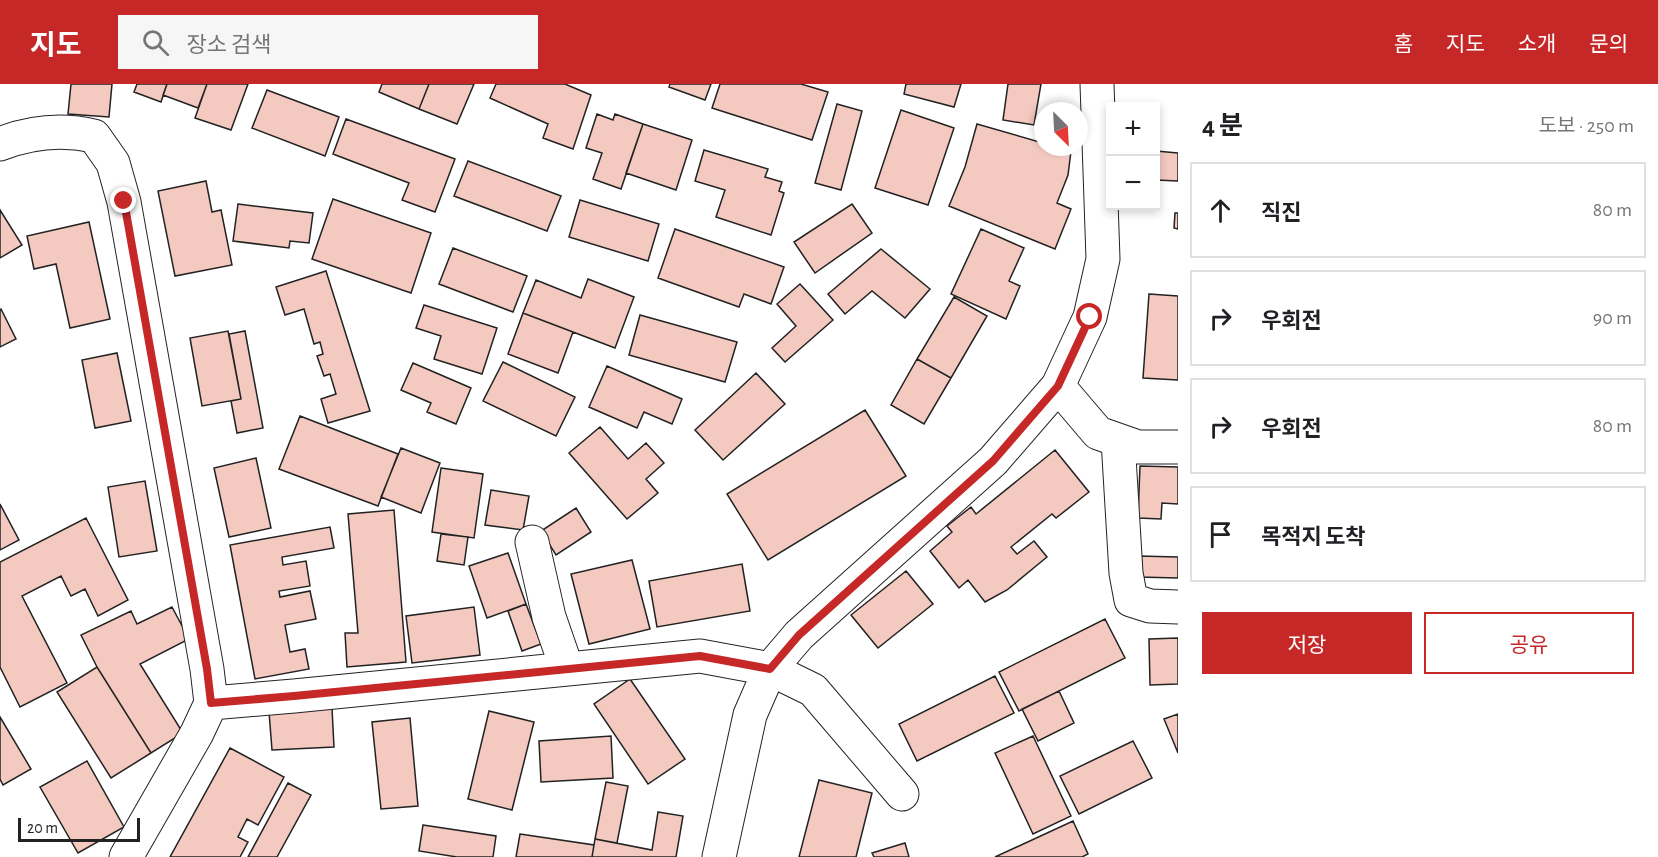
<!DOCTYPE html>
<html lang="ko">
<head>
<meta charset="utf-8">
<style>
	body { margin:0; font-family:"Alegreya Sans","Noto Sans KR",sans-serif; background:#f6f6f6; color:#202124 }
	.controls { position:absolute; right:18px; top:18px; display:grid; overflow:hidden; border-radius:0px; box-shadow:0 3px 9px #0003 }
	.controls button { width:54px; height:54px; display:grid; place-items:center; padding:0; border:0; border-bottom:2px solid #e0e0e0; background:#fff; color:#202124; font:30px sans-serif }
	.compass { position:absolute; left:1034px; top:18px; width:54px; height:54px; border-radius:50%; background:#fff; box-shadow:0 3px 9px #0003; rotate:156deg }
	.scale { position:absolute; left:18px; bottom:15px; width:122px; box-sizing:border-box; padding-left:6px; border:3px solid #222; border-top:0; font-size:16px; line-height:21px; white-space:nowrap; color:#222; -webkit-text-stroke:4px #fff; paint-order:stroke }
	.stop { position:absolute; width:18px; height:18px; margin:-14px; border:4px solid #c62828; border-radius:50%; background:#fff }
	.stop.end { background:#c62828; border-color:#fff; box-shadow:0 2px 6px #0008 }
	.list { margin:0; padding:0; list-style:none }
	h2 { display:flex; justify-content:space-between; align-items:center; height:78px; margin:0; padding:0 24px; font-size:26px }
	h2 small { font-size:20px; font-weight:400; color:#757577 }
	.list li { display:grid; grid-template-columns:39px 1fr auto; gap:18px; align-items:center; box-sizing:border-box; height:96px; margin:0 12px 12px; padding:0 12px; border:2px solid #e0e0e0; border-radius:0px }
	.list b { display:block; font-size:22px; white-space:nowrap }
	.list em { font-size:20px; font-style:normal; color:#757577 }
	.actions { display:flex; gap:12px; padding:18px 24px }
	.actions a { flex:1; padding:14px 0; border:2px solid #c62828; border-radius:0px; text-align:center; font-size:21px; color:#c62828 }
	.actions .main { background:#c62828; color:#fff }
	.icon { flex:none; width:33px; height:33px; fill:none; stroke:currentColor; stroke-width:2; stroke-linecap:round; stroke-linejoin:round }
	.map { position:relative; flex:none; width:1178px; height:773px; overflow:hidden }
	header { display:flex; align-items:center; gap:36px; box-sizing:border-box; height:84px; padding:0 30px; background:#c62828; color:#fff }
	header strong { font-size:28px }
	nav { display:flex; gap:33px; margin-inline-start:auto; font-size:21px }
	.search { width:420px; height:54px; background:#f6f6f6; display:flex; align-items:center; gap:15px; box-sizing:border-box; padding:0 21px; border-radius:0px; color:#757577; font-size:22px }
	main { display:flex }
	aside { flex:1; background:#fff }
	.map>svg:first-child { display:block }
</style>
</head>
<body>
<header>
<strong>지도</strong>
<div class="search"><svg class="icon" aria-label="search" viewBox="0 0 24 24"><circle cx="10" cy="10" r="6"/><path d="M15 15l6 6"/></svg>장소 검색</div>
<nav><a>홈</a><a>지도</a><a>소개</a><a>문의</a></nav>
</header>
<main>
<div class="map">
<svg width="1178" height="773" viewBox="0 0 1178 773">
	<rect width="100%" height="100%" fill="#fff"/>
	<path fill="#f3c9c0" stroke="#222" stroke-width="1.5" d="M 71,0 L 112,0 L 109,33 L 68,30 Z
		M 137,0 L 167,0 L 161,18 L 134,8 Z
		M 167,0 L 207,0 L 198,24 L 163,11 Z
		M 207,0 L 248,0 L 231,46 L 195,34 Z
		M 382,0 L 429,0 L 419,25 L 379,8 Z
		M 429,0 L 474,0 L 457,40 L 419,25 Z
		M 496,0 L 565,0 L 591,11 L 573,65 L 543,54 L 548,40 L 490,14 Z
		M 670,0 L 711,0 L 705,16 L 669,3 Z
		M 720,0 L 801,0 L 828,8 L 812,56 L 712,24 Z
		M 906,0 L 961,0 L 954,23 L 904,10 Z
		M 1008,0 L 1041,0 L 1034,41 L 1003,36 Z
		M 267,6 L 339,33 L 325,72 L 252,44 Z
		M 837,20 L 862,27 L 841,106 L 815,99 Z
		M 901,26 L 954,44 L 928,121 L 875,104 Z
		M 597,30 L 613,36 L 615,30 L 643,40 L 621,105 L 593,95 L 602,69 L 586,64 Z
		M 346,35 L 455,75 L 435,128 L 402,116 L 409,99 L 333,70 Z
		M 643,40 L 692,56 L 676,106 L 626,89 Z
		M 977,40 L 1043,59 L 1043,63 L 1057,63 L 1071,67 L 1068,91 L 1057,119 L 1071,125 L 1055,165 L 949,122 L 965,83 Z
		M 704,66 L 768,85 L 765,93 L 782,98 L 779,107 L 784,109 L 771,151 L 716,133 L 725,106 L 695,97 Z
		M 1156,67 L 1178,69 L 1178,97 L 1156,96 Z
		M 468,77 L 561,112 L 547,147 L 454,112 Z
		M 206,97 L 212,128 L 221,126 L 232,181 L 175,192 L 158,107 Z
		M 333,115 L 431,149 L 411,209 L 312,175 Z
		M 580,116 L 659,140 L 648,177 L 569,153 Z
		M 238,120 L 313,129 L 309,159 L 290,157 L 289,164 L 233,157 Z
		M 852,120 L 872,149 L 815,189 L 794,158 Z
		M 0,126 L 22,161 L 0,174 Z
		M 1175,129 L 1178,129 L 1178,145 L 1174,144 Z
		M 89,138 L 110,235 L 70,244 L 56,180 L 34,185 L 27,152 Z
		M 675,145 L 784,183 L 771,220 L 744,210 L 739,223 L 658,194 Z
		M 981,145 L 1024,164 L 1009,197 L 1020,202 L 1006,235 L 951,210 Z
		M 453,164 L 527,192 L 513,228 L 439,200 Z
		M 881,165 L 930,205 L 905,234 L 872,207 L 845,230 L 828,210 Z
		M 326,187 L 370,327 L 328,339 L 321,315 L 336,310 L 330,290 L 324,292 L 317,272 L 323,270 L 320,258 L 314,260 L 304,225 L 285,231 L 276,203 Z
		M 588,195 L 634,213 L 615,264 L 523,229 L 536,196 L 581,214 Z
		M 800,200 L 833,236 L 785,278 L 772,264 L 796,242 L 777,220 Z
		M 1149,210 L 1178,212 L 1178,296 L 1143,294 Z
		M 954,213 L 987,232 L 951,294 L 917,275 Z
		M 424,221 L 497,244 L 482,290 L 434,275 L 441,252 L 416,244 Z
		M 1,225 L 16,255 L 0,263 L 0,226 Z
		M 523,229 L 573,248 L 558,289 L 508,270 Z
		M 640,231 L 737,258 L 725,298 L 629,271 Z
		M 228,247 L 241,315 L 202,322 L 190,254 Z
		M 245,247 L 263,344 L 237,349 L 231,317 L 241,315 L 229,250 Z
		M 117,269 L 131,337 L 95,344 L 82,276 Z
		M 917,275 L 951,294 L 924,340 L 891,321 Z
		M 503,278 L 575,313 L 556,352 L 483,317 Z
		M 413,279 L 471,304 L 456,340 L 427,328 L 431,319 L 401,306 Z
		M 607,282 L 682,315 L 672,340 L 644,328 L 637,344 L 589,323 Z
		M 756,289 L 785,320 L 723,376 L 695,346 Z
		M 865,326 L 906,392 L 768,476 L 727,410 Z
		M 300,332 L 398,370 L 378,422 L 279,385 Z
		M 600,343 L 628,375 L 646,359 L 664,379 L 646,395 L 658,409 L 627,435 L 569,369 Z
		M 401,364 L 440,379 L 421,429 L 381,413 Z
		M 1055,366 L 1089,408 L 1056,434 L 1052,430 L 1011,463 L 1017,470 L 1034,457 L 1047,473 L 1007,506 L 985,518 L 968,496 L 959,504 L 930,467 L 952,448 L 947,442 L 971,423 L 976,430 Z
		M 256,374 L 271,444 L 229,453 L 214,384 Z
		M 1140,382 L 1178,383 L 1178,420 L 1162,419 L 1161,435 L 1138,434 Z
		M 441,384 L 483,390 L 474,454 L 432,448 Z
		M 145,397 L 157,467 L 119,473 L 108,403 Z
		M 491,406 L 529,412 L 523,446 L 485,441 Z
		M 0,420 L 19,456 L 0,466 Z
		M 576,424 L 591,448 L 556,471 L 541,447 Z
		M 394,426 L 406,578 L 347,583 L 345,549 L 358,549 L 348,430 Z
		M 86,434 L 128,516 L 98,532 L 85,505 L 71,512 L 61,492 L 22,512 L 67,599 L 20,623 L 0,583 L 0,478 Z
		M 330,443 L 334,464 L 282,473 L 283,481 L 306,477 L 310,502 L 279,507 L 280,513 L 310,507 L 316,535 L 285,541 L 290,568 L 305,565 L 309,585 L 255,595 L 230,461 Z
		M 441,450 L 468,453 L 464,481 L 437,477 Z
		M 508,469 L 526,520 L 487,534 L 469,482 Z
		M 1139,472 L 1178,473 L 1178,494 L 1138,493 Z
		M 632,476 L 650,545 L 589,560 L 571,490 Z
		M 742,480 L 750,527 L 657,543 L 649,497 Z
		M 906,487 L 933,520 L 878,564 L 851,531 Z
		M 526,520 L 541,560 L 522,567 L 508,527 Z
		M 172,523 L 189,555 L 140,580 L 183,649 L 151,669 L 97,583 L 81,551 L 131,527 L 137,540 Z
		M 474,523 L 480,571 L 412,579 L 406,532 Z
		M 1105,535 L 1125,574 L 1019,627 L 999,588 Z
		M 1178,554 L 1178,600 L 1150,601 L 1149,555 Z
		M 97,583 L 151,669 L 111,694 L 57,608 Z
		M 995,592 L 1014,629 L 917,677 L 899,640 Z
		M 630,595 L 685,675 L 648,700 L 594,620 Z
		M 1059,607 L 1074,639 L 1038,657 L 1022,625 Z
		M 332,624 L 334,663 L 272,666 L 269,628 Z
		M 489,627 L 534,638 L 512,726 L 468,715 Z
		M 1178,630 L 1178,669 L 1164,635 Z
		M 0,633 L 31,685 L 3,701 L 0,695 Z
		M 410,634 L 418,722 L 381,725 L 372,638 Z
		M 611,652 L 613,694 L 541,698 L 539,657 Z
		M 1033,652 L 1071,732 L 1033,750 L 995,669 Z
		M 1133,657 L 1152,694 L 1079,730 L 1060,692 Z
		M 230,664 L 284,693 L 258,741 L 247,735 L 238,753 L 248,758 L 240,773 L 170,773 Z
		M 87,677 L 124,743 L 78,769 L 40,703 Z
		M 819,696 L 872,709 L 856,773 L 799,773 Z
		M 606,698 L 628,702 L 617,759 L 595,755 Z
		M 288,699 L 311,711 L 277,773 L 248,773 Z
		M 658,728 L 683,732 L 676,773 L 592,773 L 595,755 L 652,766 Z
		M 1073,737 L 1088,770 L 1082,773 L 995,773 Z
		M 423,741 L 496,752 L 493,773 L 457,773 L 419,767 Z
		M 520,750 L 594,761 L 592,773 L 516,773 Z
		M 905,759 L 909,773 L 874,773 L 872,769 Z"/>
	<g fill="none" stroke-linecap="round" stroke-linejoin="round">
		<g stroke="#222" stroke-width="35">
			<path id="street" d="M 0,60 C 30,48 63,45 94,52 L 113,79 L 124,118 L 207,585 L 211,619 L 197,649 L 126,773
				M 1058,302 L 1098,349 L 1138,363 L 1178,363
				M 1118,356 L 1126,489 L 1131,516 L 1150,522 L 1178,523
				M 532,458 L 549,533 L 567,585
				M 211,619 L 294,612 L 700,572 L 770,585 L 813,606 L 902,710
				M 719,773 L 750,631 L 770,585 L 799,551 L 993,377 L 1058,302 L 1090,233 L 1103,175 L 1097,0"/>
		</g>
		<use href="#street" stroke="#fff" stroke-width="33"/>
	</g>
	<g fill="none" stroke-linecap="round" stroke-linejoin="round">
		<path stroke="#c62828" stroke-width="8" d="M 124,117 L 207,585 L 211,619 L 294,612 L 700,572 L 770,585 L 799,551 L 993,377 L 1058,302 L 1090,233"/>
	</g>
</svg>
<div class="controls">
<button>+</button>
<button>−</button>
</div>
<svg class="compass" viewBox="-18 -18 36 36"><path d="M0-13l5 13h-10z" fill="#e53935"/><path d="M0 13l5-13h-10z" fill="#757577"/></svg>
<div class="scale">20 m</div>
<div class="stop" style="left:1090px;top:233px"></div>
<div class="stop end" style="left:124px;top:117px"></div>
</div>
<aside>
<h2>4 분<small>도보 · 250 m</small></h2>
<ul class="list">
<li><svg class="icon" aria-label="ahead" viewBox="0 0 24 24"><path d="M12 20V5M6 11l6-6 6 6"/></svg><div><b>직진</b></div><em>80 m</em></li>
<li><svg class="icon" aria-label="right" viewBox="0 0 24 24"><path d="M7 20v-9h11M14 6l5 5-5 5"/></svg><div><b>우회전</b></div><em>90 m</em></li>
<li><svg class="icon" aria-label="right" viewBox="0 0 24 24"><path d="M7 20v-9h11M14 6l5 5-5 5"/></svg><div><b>우회전</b></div><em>80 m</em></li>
<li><svg class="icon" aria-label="arrive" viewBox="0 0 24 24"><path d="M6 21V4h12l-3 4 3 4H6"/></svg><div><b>목적지 도착</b></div></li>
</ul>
<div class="actions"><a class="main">저장</a><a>공유</a></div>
</aside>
</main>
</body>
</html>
